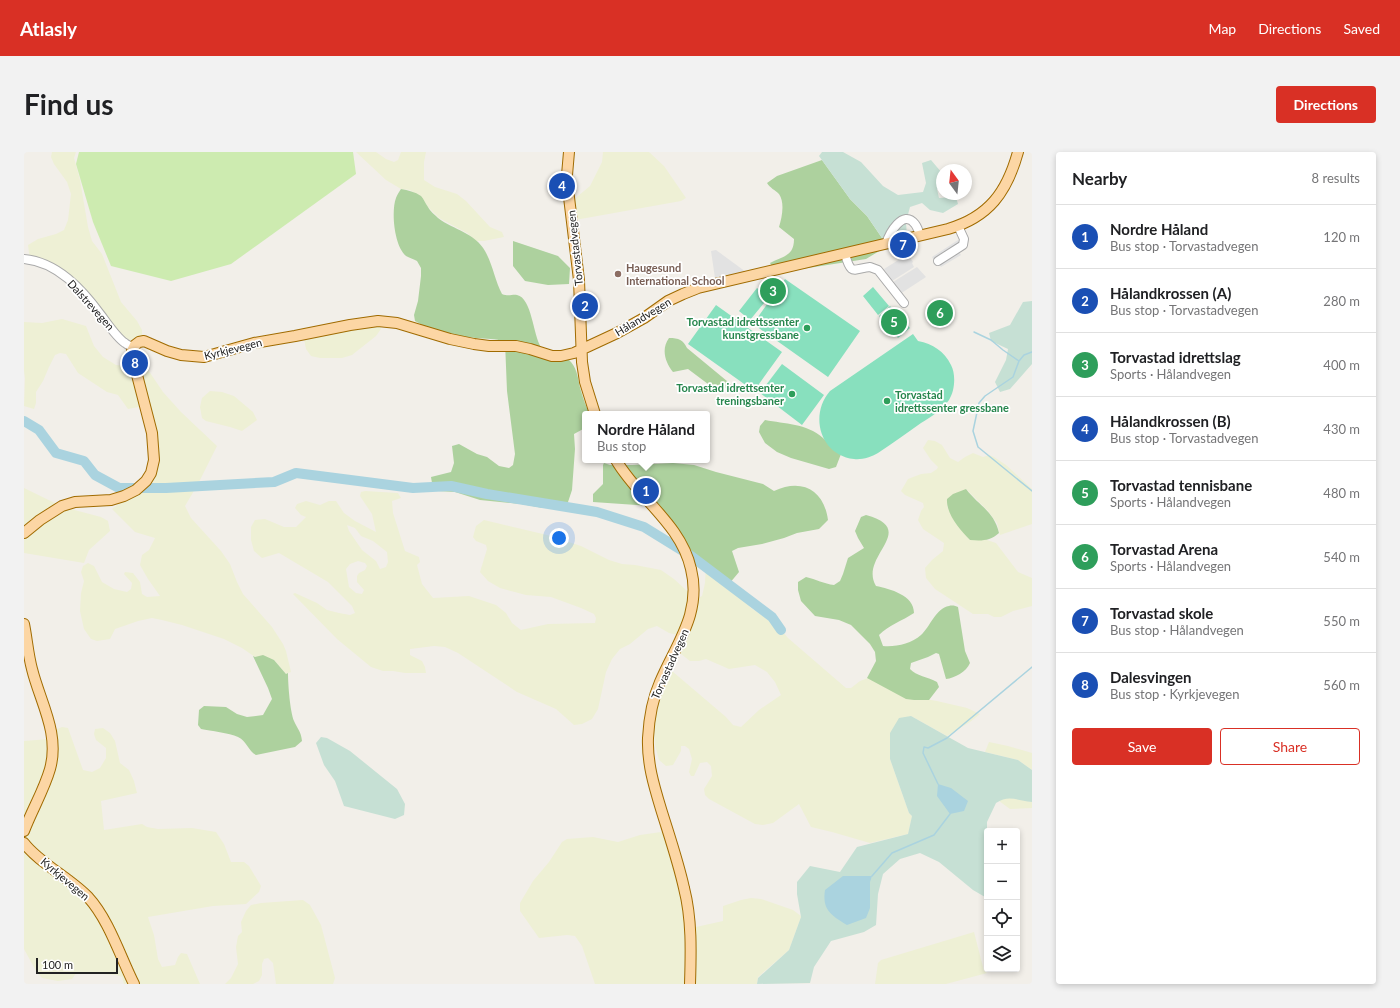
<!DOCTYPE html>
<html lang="en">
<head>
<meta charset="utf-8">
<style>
	body { margin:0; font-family:Lato,sans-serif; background:#f2f2f2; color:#202124 }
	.controls { position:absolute; right:12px; bottom:12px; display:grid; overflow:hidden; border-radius:4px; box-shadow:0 2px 6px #0003 }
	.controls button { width:36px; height:36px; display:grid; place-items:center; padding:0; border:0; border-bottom:1px solid #e0e0e0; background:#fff; color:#202124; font:20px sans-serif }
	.compass { position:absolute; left:912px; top:12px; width:36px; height:36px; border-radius:50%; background:#fff; box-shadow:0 2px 6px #0003; rotate:345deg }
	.scale { position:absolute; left:12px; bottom:10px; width:82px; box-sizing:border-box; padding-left:4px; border:2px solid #222; border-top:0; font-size:11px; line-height:14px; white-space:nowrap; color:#222; -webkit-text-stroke:3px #fff; paint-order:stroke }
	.you { position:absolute; left:535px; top:386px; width:14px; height:14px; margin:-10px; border:3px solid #fff; border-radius:50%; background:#1a73e8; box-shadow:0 0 0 6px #1a73e833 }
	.badge { display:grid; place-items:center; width:26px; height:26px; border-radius:50%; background:#d93025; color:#fff; font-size:13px; font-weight:700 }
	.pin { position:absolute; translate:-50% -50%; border:2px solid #fff; box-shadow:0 1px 4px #0006 }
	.popup { position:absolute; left:558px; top:259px; width:128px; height:52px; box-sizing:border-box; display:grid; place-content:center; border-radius:4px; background:#fff; filter:drop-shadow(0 1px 3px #0005); font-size:13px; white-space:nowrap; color:#757577 }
	.popup b { font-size:15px; color:#202124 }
	.popup::after { content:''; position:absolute; left:50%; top:100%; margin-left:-8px; border:8px solid transparent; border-top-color:#fff }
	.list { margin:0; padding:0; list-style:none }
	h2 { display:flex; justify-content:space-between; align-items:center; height:52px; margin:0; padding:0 16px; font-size:17px }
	h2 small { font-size:13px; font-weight:400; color:#757577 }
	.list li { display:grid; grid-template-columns:26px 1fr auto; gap:12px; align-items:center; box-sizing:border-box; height:64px; padding:0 16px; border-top:1px solid #e0e0e0 }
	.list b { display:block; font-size:15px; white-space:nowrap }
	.list p { margin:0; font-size:13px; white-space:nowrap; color:#757577 }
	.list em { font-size:13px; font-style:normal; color:#757577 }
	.actions { display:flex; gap:8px; padding:12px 16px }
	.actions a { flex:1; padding:9px 0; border:1px solid #d93025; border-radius:4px; text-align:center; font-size:14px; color:#d93025 }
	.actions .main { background:#d93025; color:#fff }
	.icon { flex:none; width:22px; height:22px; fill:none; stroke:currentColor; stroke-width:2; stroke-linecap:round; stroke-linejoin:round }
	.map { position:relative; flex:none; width:1008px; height:832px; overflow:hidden; border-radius:4px }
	header { display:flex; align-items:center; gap:24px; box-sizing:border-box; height:56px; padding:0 20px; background:#d93025; color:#fff }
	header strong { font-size:19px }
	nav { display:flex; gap:22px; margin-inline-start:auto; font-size:14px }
	.intro { display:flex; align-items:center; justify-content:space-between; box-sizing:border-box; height:96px; padding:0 24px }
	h1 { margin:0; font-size:28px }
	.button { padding:10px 18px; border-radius:4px; background:#d93025; color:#fff; font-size:14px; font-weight:700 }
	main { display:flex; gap:24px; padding:0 24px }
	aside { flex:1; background:#fff; border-radius:4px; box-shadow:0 2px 6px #0003 }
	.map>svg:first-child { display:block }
</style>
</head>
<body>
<header>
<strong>Atlasly</strong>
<nav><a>Map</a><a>Directions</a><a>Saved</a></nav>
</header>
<div class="intro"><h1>Find us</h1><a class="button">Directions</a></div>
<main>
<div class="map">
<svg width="1008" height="832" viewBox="0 0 1008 832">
	<rect width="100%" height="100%" fill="#f2efe9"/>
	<path fill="#eef0d5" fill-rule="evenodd" d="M 28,0 L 52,0 L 50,6 L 56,28 L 64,75 L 68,89 L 78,102 L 97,150 L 113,169 L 118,178 L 118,183 L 112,187 L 102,189 L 52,129 L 48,129 L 6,108 L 4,93 L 14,87 L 32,82 L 40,78 L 44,68 L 47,42 L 43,30 L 30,12 L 27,5 Z
		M 332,0 L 352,0 L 362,7 L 370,10 L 374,8 L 377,0 L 402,0 L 400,10 L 400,28 L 411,35 L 433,42 L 442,49 L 466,75 L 478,80 L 480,85 L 460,89 L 452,89 L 443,81 L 415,66 L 405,56 L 397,45 L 386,38 L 377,37 L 362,28 Z
		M 579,0 L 625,0 L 640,14 L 662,46 L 657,49 L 551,68 L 548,49 L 566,34 L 578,10 Z
		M 38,167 L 62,174 L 70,194 L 79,205 L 92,213 L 102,214 L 109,210 L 114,203 L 139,240 L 157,260 L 193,294 L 174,332 L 161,354 L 167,366 L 197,399 L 206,412 L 213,430 L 219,442 L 248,475 L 259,492 L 262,499 L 267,520 L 262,522 L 250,508 L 231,505 L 218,496 L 200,487 L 158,473 L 138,468 L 128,466 L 114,469 L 91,477 L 86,487 L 73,489 L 67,487 L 60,477 L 56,459 L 57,441 L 60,429 L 57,420 L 59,414 L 64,411 L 70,414 L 78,430 L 90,437 L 103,440 L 107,437 L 108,431 L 100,422 L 101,420 L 109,421 L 116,430 L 118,442 L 123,445 L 136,444 L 124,427 L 116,413 L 118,403 L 125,398 L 131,386 L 111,380 L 88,357 L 117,336 L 128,307 L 120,254 L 104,257 L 94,243 L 83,240 L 54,221 L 42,202 L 36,201 L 31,203 L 25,215 L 19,229 L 12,240 L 12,251 L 10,257 L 0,254 L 1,226 L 0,219 L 0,170 L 18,171 Z
		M 356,171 L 357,177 L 352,184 L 328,203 L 318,206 L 296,206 L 287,204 L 282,197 L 280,187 Z
		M 186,239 L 198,240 L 210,244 L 229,260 L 233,268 L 218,279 L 206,275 L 182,269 L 178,266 L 176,255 L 178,246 Z
		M 904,288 L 911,289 L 918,293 L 926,306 L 934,310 L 941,305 L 949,301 L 959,305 L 965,303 L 970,305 L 982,313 L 1008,337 L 1008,372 L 976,383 L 973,371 L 964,359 L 942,337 L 923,354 L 932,371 L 946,388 L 963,388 L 972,391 L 994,420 L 1008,426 L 1008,454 L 989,459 L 977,465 L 970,465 L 964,462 L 949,462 L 911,437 L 902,426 L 901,416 L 908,408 L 919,399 L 920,391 L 899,377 L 894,368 L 897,359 L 900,355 L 899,351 L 881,343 L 877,339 L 884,327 L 897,322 L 907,321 L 913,317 L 914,315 L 907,308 L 899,296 Z
		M 0,336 L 39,355 L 77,365 L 84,369 L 86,379 L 65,398 L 60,411 L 0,401 Z
		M 341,339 L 374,341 L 377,346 L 368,349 L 369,361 L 381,399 L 395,405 L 396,410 L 393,413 L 398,432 L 409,446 L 445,444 L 472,453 L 482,461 L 488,471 L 497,478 L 524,472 L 571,471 L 572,466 L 570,462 L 557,456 L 527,445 L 502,443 L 476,436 L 464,429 L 456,420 L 463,397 L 462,393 L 452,389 L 449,385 L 452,374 L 460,368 L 523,383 L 557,394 L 585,408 L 598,412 L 611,413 L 637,418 L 650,427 L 662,438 L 676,445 L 678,444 L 681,431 L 682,412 L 694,421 L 727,456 L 753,473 L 764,486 L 822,536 L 827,536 L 836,529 L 844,526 L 890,548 L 901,547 L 913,549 L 943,556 L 956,562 L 946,570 L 923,584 L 887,564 L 866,607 L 885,661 L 888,664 L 884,682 L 846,691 L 808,680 L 787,675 L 775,652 L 749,671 L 739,673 L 731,672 L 685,647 L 681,643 L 680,637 L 688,624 L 687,614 L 683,610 L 676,611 L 670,624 L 667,624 L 665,620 L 668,607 L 665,597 L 661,594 L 657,594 L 657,599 L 649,613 L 642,614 L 635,608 L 631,593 L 630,576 L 630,565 L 633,550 L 642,527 L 648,519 L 702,565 L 709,573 L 717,575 L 735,558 L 757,543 L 751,530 L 743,520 L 731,513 L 705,517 L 682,507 L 675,509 L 666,509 L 657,502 L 657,484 L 645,481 L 633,474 L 624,477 L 606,492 L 596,497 L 588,507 L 582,520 L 574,557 L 568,567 L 558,572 L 550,573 L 532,557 L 493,540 L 434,501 L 421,495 L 410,494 L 386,497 L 386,503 L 398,509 L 401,515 L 402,521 L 381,521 L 369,519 L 359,519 L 347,515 L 313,487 L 269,442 L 271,441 L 293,451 L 303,458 L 315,461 L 326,463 L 331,461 L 328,454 L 304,430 L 255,401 L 238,406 L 230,399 L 227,388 L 227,375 L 231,368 L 241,367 L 260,375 L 272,375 L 282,365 L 277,363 L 271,356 L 273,352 L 282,349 L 296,353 L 305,349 L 312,349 L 320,361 L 331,369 L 352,380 L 348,362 L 336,344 L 337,340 ZM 323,373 L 331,376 L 337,384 L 349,389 L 363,400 L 364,410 L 362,415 L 356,417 L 352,409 L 338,398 L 325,379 ZM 334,409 L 341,411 L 343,414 L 341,418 L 335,421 L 333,424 L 333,430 L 340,438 L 338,442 L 332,441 L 325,435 L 322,417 L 326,412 Z
		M 38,575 L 44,576 L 59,618 L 68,620 L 76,616 L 82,606 L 82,596 L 72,588 L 70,582 L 71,577 L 79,576 L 86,581 L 91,589 L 96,611 L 105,618 L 110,629 L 113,641 L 77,649 L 80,678 L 118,672 L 123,675 L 134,677 L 168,676 L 192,680 L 200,692 L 207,710 L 220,710 L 225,714 L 237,734 L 235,740 L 222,752 L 189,754 L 124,765 L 130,783 L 134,807 L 138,815 L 151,813 L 154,805 L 157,801 L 163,802 L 176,832 L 100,832 L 98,825 L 92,823 L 53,820 L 48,827 L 34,829 L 18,826 L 12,819 L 0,797 L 0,589 L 25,587 L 29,579 Z
		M 965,590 L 984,594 L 1008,601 L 1008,618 L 994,608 L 961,600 Z
		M 983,645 L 1008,650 L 1008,656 L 986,657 L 975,649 Z
		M 637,680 L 641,680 L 667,777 L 672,775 L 699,769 L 699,754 L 717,748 L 727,746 L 737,747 L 769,758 L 777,764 L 777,765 L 765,798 L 734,825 L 733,832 L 571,832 L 558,794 L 551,784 L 543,783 L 515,786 L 496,759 L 496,751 L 509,729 L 525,710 L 538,690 L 543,687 L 569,685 L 594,690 L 616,683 Z
		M 279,748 L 286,753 L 297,773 L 311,826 L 309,832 L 252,832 L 249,811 L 244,806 L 240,807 L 238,812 L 238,823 L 235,829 L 229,832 L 201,832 L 207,826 L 214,812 L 212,795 L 214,784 L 218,780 L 217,770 L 222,759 L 227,753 L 237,751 Z
		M 950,780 L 960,819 L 963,821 L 922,832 L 851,832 L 854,811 L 857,808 Z"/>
	<path fill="#cdebb0" d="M 55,0 L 329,0 L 332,22 L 207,112 L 147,129 L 87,114 L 69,70 L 52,12 Z"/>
	<path fill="#add19e" d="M 798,8 L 826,47 L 843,64 L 858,86 L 857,98 L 842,107 L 752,121 L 746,111 C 758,104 770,105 770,87 L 755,75 C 758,65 761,51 755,42 C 751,38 746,36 743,31 L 753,24 Z
		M 377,37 C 384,38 391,40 397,44 C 400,47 401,51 404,55 C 406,59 411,63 414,66 C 430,78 451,81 461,99 C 469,113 471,129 478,142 C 485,145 488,142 493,143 C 508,146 509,183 517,195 C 522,204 540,202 547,210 C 554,218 554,229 557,239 C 559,246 562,255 566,262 L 561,262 L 561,276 L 550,282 L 551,297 L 548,338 L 544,350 L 540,353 L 519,356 L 497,352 L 456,348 L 431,340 L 414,339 L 409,337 L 407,325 L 427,320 L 430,311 L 428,294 L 435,292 L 453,302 L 463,305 L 475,314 L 485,316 L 489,313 L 491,302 L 483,239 L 481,190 C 471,186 462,187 452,186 C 432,184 409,180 391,169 L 390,163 L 394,149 L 397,124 L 397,116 L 393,109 C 390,107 385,106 382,104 C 370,94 367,59 372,46 C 373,43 375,40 377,37 Z
		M 489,89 L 534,104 L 546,116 L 545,132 L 524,133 L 501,129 L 489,114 Z
		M 645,186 C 655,186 659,188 663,196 L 709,234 L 692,238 L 664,217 L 649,220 C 641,210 637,197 645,186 Z
		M 741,268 C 761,272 782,271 799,286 C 806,292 807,298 817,302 L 812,315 L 805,317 L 767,306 L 753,300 L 741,291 L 735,280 L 736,274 Z
		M 580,311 L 586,313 L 608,313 L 649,311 L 670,313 L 692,320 L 739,332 L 750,339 C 778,326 800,338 804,368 L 795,377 L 773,381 L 760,386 L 738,392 L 714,396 L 708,399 L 715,420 L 705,432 L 694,421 L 682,412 L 681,414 L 627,354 L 569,350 L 569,342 L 579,332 L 579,313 Z
		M 942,337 C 955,354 970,359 975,381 C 966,389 958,389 946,388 C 936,378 922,362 923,347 L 929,342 Z
		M 842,363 C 896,378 834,404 852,434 C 866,437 890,443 890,461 C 878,469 865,473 855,483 L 859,494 C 872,495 887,492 897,483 C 906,475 912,456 925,454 C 928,453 932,454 934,455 L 941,499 L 946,511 C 942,520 931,526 922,527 L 915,502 L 912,501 L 904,505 L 887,511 L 886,517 C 892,524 904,525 913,530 L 915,535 L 905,548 L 890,548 L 882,547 L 843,526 L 852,509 L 851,500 L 846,492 L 827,473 L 815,468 L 791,464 L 777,449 L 774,438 L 774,430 L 782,425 C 792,427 800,432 810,433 L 816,429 L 819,422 L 824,406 L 840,396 L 834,386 L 831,379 L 837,365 Z
		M 239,503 L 250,508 L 262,522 L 264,521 C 264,532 266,559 270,569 C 274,578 277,579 278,589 L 271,595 L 232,603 C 224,599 223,589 214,585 C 205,581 187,579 177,577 L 174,573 L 175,558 L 180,554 L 202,555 L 213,562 L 223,565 L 239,563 L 248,547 L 244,536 L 229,504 L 231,505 Z"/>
	<path fill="#c6e0d4" d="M 798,0 L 819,0 L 837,10 L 859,34 L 874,43 L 899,40 L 902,31 L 898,11 L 907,8 L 918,21 L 918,35 L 913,37 L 915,46 L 929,45 L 928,42 L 931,42 L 934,52 L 919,61 L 906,58 L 898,51 L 886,55 L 882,70 L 883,85 L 878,97 L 857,98 L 858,86 L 843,64 L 826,47 L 795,4 Z
		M 1008,149 L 1008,212 L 986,237 L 976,240 L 971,230 L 982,208 L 984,197 L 967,189 L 965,181 L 986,173 L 999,150 Z
		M 887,564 L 944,596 L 994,608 L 1008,618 L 1008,650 C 994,649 985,642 972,651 L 963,670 L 963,741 L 961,745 L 949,738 L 915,710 L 896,701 L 876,707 L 859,722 L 854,742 L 852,773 L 840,780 L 807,789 L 790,815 L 786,831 L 733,832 L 734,826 L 765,798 L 777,765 L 773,742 L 773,730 L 786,714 L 816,720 L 833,695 L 884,682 L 888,664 L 885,661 L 866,607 L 866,581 L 875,566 Z
		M 297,585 L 303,586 L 326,599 L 373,637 L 381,652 L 380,663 L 371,667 L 320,654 L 311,629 L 300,613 L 292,591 Z"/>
	<path fill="#88e0be" d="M 761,127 L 836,179 L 804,225 L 729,172 Z
		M 849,135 L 865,154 L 854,163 L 839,144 Z
		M 733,136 L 745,145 L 726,168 L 715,159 Z
		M 692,153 L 758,200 L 730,239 L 664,192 Z
		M 866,154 L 886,176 L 874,186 L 855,164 Z
		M 889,182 L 894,189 C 909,192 920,199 927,213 C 932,222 931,239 925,248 C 918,258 907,265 897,271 C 883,281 869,291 854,301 C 847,305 838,308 830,307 C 796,303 785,263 806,239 Z
		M 758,212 L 800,243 L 778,273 L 736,241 Z"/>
	<path fill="#e2e2e2" d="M 934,88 L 938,95 L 934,98 L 937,103 L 917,115 L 915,112 L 913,113 L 908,105 Z
		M 692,98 L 722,120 L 691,126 L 687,99 Z
		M 884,102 L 889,110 L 888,111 L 890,115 L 868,129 L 860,117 Z
		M 893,115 L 902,125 L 876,142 L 869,130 Z"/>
	<path fill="#aad3df" d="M 914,632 L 927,636 L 944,649 L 940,659 L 926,662 L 913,644 Z
		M 819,724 L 848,724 L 846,730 L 846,756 L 842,766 L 823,773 C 807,763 798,758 801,738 Z"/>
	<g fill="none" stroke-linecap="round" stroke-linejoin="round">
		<path stroke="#aad3df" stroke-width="1.5" d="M 950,180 L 967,188 L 979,198 L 995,209
			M 1008,200 L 1000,203 L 995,209 L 989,225 L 961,244 L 955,251 L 949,279 L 954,295 L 1008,339
			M 914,632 L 899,601 L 900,595 L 904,596 L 923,586 L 1008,515
			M 848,724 L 868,701 L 910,683 L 926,662"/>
		<path stroke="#aad3df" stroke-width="10" d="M 0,269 L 15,278 L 32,301 L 60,309 L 71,323 L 95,336 L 142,336 L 250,330 L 272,321 L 389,336 L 427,334 L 463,342 L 573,360 L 620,375 L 667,404 L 748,465 L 757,478"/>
		<g stroke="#a9a9a9" stroke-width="10">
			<path id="minor" d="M 862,92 C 865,82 879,56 891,72 C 894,76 895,80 896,84
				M 821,102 C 827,124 829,117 846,115 L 854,118 L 880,151
				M 0,107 C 33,110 58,137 77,163 C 83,171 93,186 101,191 C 103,193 107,194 109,195
				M 914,109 L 939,93 L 940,87 L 934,74"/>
		</g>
		<g stroke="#a06b00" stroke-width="12">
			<path id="major" d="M 545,0 L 543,23 L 544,37 L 555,128 L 558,210 L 561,230 L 571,262
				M 592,308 C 614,346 657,372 667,417 C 678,461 652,492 636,530 C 628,548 625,567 624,586 C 623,611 630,634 637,657 C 645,683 654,709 660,736 C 668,767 667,800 666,832
				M 0,381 L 16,368 L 38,354 L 51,350 L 87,348 L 100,344 L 112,338 L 122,329 L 127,321 L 130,308 L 128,281 L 112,219 L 108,199 L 111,193 L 115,190 L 120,189 L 143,199 L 157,203 L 180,205 L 230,191 L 271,184 L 326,173 L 354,169 L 373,171 L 426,187 L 450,192 L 465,194 L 492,194 L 506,197 L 528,204 L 537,204 L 550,201 L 593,181 L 620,166 L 644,149 L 659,142 L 674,136 L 924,77 C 965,65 983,40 994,0
				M 0,472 C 3,487 4,502 8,517 C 16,550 36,581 26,617 C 20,638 8,658 0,679
				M 0,691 C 15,711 46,726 64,745 C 85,768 96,804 110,832"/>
		</g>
		<use href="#minor" stroke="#fff" stroke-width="8"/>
		<use href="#major" stroke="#fcd6a4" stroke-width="10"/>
	</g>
	<circle fill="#8d6e63" stroke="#fff" stroke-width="1.5" cx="594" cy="122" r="4"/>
	<g fill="#2e9e5b" stroke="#fff" stroke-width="1.5">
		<circle cx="783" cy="176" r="4"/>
		<circle cx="768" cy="242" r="4"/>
		<circle cx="863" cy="249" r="4"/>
	</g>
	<g text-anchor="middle" stroke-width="3.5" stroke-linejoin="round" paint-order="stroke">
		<g font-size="11" fill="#222" stroke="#fff">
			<text transform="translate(551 96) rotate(-96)" y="4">Torvastadvegen</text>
			<text transform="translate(67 153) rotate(48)" y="4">Dalstrevegen</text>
			<text transform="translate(619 165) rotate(-31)" y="4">Hålandvegen</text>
			<text transform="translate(209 197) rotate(-14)" y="4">Kyrkjevegen</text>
			<text transform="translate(646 512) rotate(-66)" y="4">Torvastadvegen</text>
			<text transform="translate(41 727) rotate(40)" y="4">Kyrkjevegen</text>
		</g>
		<g font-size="11" font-weight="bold" fill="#785e54" stroke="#fff" text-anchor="start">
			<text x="602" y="120">Haugesund<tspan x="602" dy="13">International School</tspan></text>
		</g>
		<g font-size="11" font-weight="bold" fill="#27864d" stroke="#fff" text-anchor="end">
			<text x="775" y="174">Torvastad idrettssenter<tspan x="775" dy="13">kunstgressbane</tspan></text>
			<text x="760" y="240">Torvastad idrettsenter<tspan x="760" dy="13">treningsbaner</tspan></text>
			<text x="871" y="247" text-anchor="start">Torvastad<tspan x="871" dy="13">idrettssenter gressbane</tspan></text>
		</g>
	</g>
</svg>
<div class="controls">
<button>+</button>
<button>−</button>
<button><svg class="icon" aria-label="locate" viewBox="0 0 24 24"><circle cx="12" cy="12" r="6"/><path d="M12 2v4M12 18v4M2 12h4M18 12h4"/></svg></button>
<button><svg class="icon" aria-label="layers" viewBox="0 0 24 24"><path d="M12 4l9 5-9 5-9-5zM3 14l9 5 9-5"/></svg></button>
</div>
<svg class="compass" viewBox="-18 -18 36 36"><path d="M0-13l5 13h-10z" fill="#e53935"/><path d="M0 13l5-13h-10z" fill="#757577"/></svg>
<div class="scale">100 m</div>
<div class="you"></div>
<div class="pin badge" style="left:622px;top:339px;background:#1a4fb4">1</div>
<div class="popup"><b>Nordre Håland</b>Bus stop</div>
<div class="pin badge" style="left:561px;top:154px;background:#1a4fb4">2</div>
<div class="pin badge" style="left:749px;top:139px;background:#2e9e5b">3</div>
<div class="pin badge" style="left:538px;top:34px;background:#1a4fb4">4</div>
<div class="pin badge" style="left:870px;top:170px;background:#2e9e5b">5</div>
<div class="pin badge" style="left:916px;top:161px;background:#2e9e5b">6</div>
<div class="pin badge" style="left:879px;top:93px;background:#1a4fb4">7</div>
<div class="pin badge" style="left:111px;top:211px;background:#1a4fb4">8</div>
</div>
<aside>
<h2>Nearby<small>8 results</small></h2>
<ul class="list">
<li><span class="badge" style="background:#1a4fb4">1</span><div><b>Nordre Håland</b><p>Bus stop · Torvastadvegen</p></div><em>120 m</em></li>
<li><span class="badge" style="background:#1a4fb4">2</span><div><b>Hålandkrossen (A)</b><p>Bus stop · Torvastadvegen</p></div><em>280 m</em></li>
<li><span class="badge" style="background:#2e9e5b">3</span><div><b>Torvastad idrettslag</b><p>Sports · Hålandvegen</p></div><em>400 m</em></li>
<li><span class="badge" style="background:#1a4fb4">4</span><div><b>Hålandkrossen (B)</b><p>Bus stop · Torvastadvegen</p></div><em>430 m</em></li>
<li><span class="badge" style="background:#2e9e5b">5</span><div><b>Torvastad tennisbane</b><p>Sports · Hålandvegen</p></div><em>480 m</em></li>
<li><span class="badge" style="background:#2e9e5b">6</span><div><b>Torvastad Arena</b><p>Sports · Hålandvegen</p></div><em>540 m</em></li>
<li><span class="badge" style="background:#1a4fb4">7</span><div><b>Torvastad skole</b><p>Bus stop · Hålandvegen</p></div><em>550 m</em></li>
<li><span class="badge" style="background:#1a4fb4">8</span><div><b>Dalesvingen</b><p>Bus stop · Kyrkjevegen</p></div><em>560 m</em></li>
</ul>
<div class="actions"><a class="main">Save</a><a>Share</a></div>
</aside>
</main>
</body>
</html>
